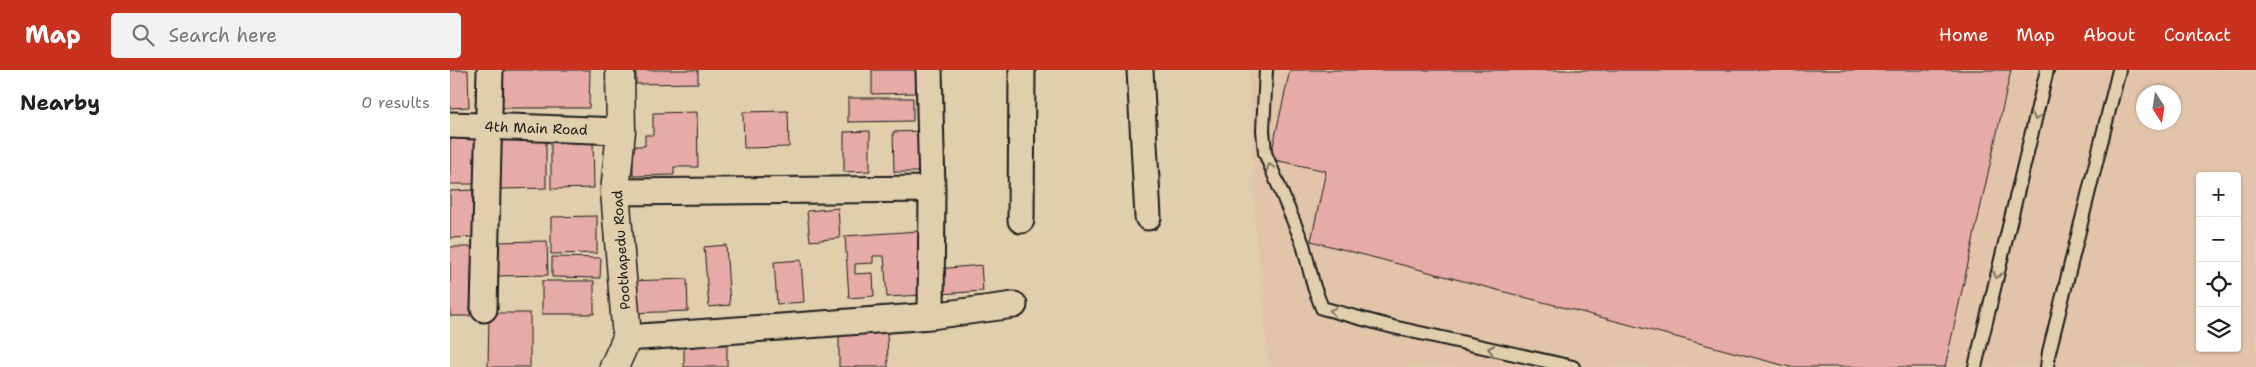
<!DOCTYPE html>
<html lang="en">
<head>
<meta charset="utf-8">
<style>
	body { margin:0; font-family:"Shantell Sans",sans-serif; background:#f2f2f2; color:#222 }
	.controls { position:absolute; right:15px; bottom:15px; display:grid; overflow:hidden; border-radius:5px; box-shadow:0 1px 4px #0004 }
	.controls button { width:45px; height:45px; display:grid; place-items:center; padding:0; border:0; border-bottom:1px solid #e0e0e0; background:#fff; color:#222; font:25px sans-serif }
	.compass { position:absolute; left:1686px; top:15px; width:45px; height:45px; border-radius:50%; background:#fff; box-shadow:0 1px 4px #0004; rotate:168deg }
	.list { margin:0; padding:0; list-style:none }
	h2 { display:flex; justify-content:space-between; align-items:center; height:65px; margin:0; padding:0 20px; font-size:21px }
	h2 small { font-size:16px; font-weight:400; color:#767676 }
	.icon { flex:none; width:28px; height:28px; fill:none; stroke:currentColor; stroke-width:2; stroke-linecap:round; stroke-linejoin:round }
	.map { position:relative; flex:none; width:1806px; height:297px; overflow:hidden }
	header { display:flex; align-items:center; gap:30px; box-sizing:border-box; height:70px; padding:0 25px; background:#c8321e; color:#fff }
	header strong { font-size:24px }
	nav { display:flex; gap:28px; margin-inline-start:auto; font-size:18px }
	.search { width:350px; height:45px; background:#f2f2f2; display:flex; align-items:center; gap:12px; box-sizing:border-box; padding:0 18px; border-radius:5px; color:#767676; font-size:19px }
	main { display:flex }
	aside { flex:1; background:#fff }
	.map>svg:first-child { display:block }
</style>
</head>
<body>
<header>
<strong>Map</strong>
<div class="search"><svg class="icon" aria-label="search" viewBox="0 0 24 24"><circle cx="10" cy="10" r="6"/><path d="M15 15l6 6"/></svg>Search here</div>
<nav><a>Home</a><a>Map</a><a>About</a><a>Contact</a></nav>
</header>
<main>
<aside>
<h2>Nearby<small>0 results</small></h2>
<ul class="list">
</ul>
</aside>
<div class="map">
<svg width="1806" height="297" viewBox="0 0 1806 297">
	<rect width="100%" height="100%" fill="#e1ceac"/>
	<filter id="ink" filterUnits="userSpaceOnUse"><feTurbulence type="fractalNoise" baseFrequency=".02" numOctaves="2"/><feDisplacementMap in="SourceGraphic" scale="10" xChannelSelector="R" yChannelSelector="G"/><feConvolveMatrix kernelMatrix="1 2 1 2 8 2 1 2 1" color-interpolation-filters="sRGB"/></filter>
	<g filter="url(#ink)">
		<path fill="#e2c4aa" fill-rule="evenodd" d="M 799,0 L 1806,0 L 1806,297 L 819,297 L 804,139 ZM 1694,22 L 1724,22 L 1724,52 L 1694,52 ZM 1750,106 L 1787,106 L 1787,278 L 1750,278 Z"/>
		<path fill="#e6aba6" stroke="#1c1c1c" d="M 0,0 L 18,0 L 19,37 L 0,38 Z
			M 52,0 L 140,0 L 139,38 L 52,38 Z
			M 186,0 L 248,0 L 248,13 L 186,14 Z
			M 422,0 L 467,0 L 467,23 L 422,24 Z
			M 840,0 L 1561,0 L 1495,297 L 1340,297 L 861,171 L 876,101 L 820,89 Z
			M 398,28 L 463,28 L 463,51 L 398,52 Z
			M 338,41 L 339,77 L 294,78 L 293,42 Z
			M 247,42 L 248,97 L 224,97 L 224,105 L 183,106 L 183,76 L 195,76 L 195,65 L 203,65 L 203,43 Z
			M 420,61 L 420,101 L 394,102 L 394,62 Z
			M 471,61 L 471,102 L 444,102 L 443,62 Z
			M 0,64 L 25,64 L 25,114 L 0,114 Z
			M 49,66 L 96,66 L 96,118 L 50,119 Z
			M 143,69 L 144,118 L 101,119 L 101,70 Z
			M 23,120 L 24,167 L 0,168 L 0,121 Z
			M 388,138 L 390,168 L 360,171 L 357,141 Z
			M 147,146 L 147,183 L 101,184 L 101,147 Z
			M 469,161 L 473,225 L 437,227 L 434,186 L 423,186 L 423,193 L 405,194 L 405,204 L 423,203 L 424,226 L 399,228 L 395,166 Z
			M 97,171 L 98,205 L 45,206 L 44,172 Z
			M 276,175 L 280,235 L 259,237 L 254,177 Z
			M 0,177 L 22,177 L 20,246 L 0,246 Z
			M 102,187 L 151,188 L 150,208 L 102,207 Z
			M 351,190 L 354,232 L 327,234 L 324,192 Z
			M 531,195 L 533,221 L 490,224 L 488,199 Z
			M 237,209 L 238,241 L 180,243 L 179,211 Z
			M 92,211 L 144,211 L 144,244 L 92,244 Z
			M 39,243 L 80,243 L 80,297 L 38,297 Z
			M 437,257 L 438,297 L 389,297 L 389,258 Z
			M 277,272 L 277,297 L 234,297 L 234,273 Z"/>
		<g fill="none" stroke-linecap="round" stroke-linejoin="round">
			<g stroke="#1c1c1c" stroke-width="16">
				<path id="lane" d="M 816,0 L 813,60 L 815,83 L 853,174 L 864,217 L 872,238 L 943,257 L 1123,297
					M 1525,297 L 1597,0
					M 1597,297 L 1599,282 L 1669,0"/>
			</g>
			<g stroke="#1c1c1c" stroke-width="29">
				<path id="street" d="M 479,0 L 482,119 L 481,246
					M 690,0 L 698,147
					M 0,55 L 171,61
					M 165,122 L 482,119
					M 571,150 L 572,0
					M 34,239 L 40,0
					M 177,268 L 481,246 L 564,235"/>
			</g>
			<g stroke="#1c1c1c" stroke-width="31">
				<path id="secondary" d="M 164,297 L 177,268 L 165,122 L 171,61 L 170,0"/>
			</g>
			<use href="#lane" stroke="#e1ceac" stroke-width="12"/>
			<use href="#street" stroke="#e1ceac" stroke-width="25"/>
			<use href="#secondary" stroke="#e1ceac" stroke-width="28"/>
		</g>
		<defs><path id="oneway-chevron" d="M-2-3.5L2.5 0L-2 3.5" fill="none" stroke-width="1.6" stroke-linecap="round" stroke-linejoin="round" transform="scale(1.25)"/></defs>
		<g stroke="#7e7564">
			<use href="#oneway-chevron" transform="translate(1586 47) rotate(104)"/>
			<use href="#oneway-chevron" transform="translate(820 97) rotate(-111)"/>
			<use href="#oneway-chevron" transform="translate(1547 205) rotate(104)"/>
			<use href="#oneway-chevron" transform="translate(883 241) rotate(-165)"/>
			<use href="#oneway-chevron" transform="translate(1041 279) rotate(-168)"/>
		</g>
	</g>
	<g text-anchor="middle" stroke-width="4.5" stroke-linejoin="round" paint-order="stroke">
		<g font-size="14" fill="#1c1c1c" stroke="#e1ceac">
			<text transform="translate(86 58) rotate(2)" y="5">4th Main Road</text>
			<text transform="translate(171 180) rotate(-94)" y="5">Poothapedu Road</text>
		</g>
	</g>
</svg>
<div class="controls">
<button>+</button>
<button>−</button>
<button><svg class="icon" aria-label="locate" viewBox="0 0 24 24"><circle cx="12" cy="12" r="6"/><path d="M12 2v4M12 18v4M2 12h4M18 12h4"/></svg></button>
<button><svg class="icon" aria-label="layers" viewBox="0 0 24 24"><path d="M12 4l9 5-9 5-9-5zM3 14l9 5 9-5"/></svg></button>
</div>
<svg class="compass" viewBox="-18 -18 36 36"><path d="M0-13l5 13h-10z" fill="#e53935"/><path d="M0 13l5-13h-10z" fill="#767676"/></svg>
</div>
</main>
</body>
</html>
